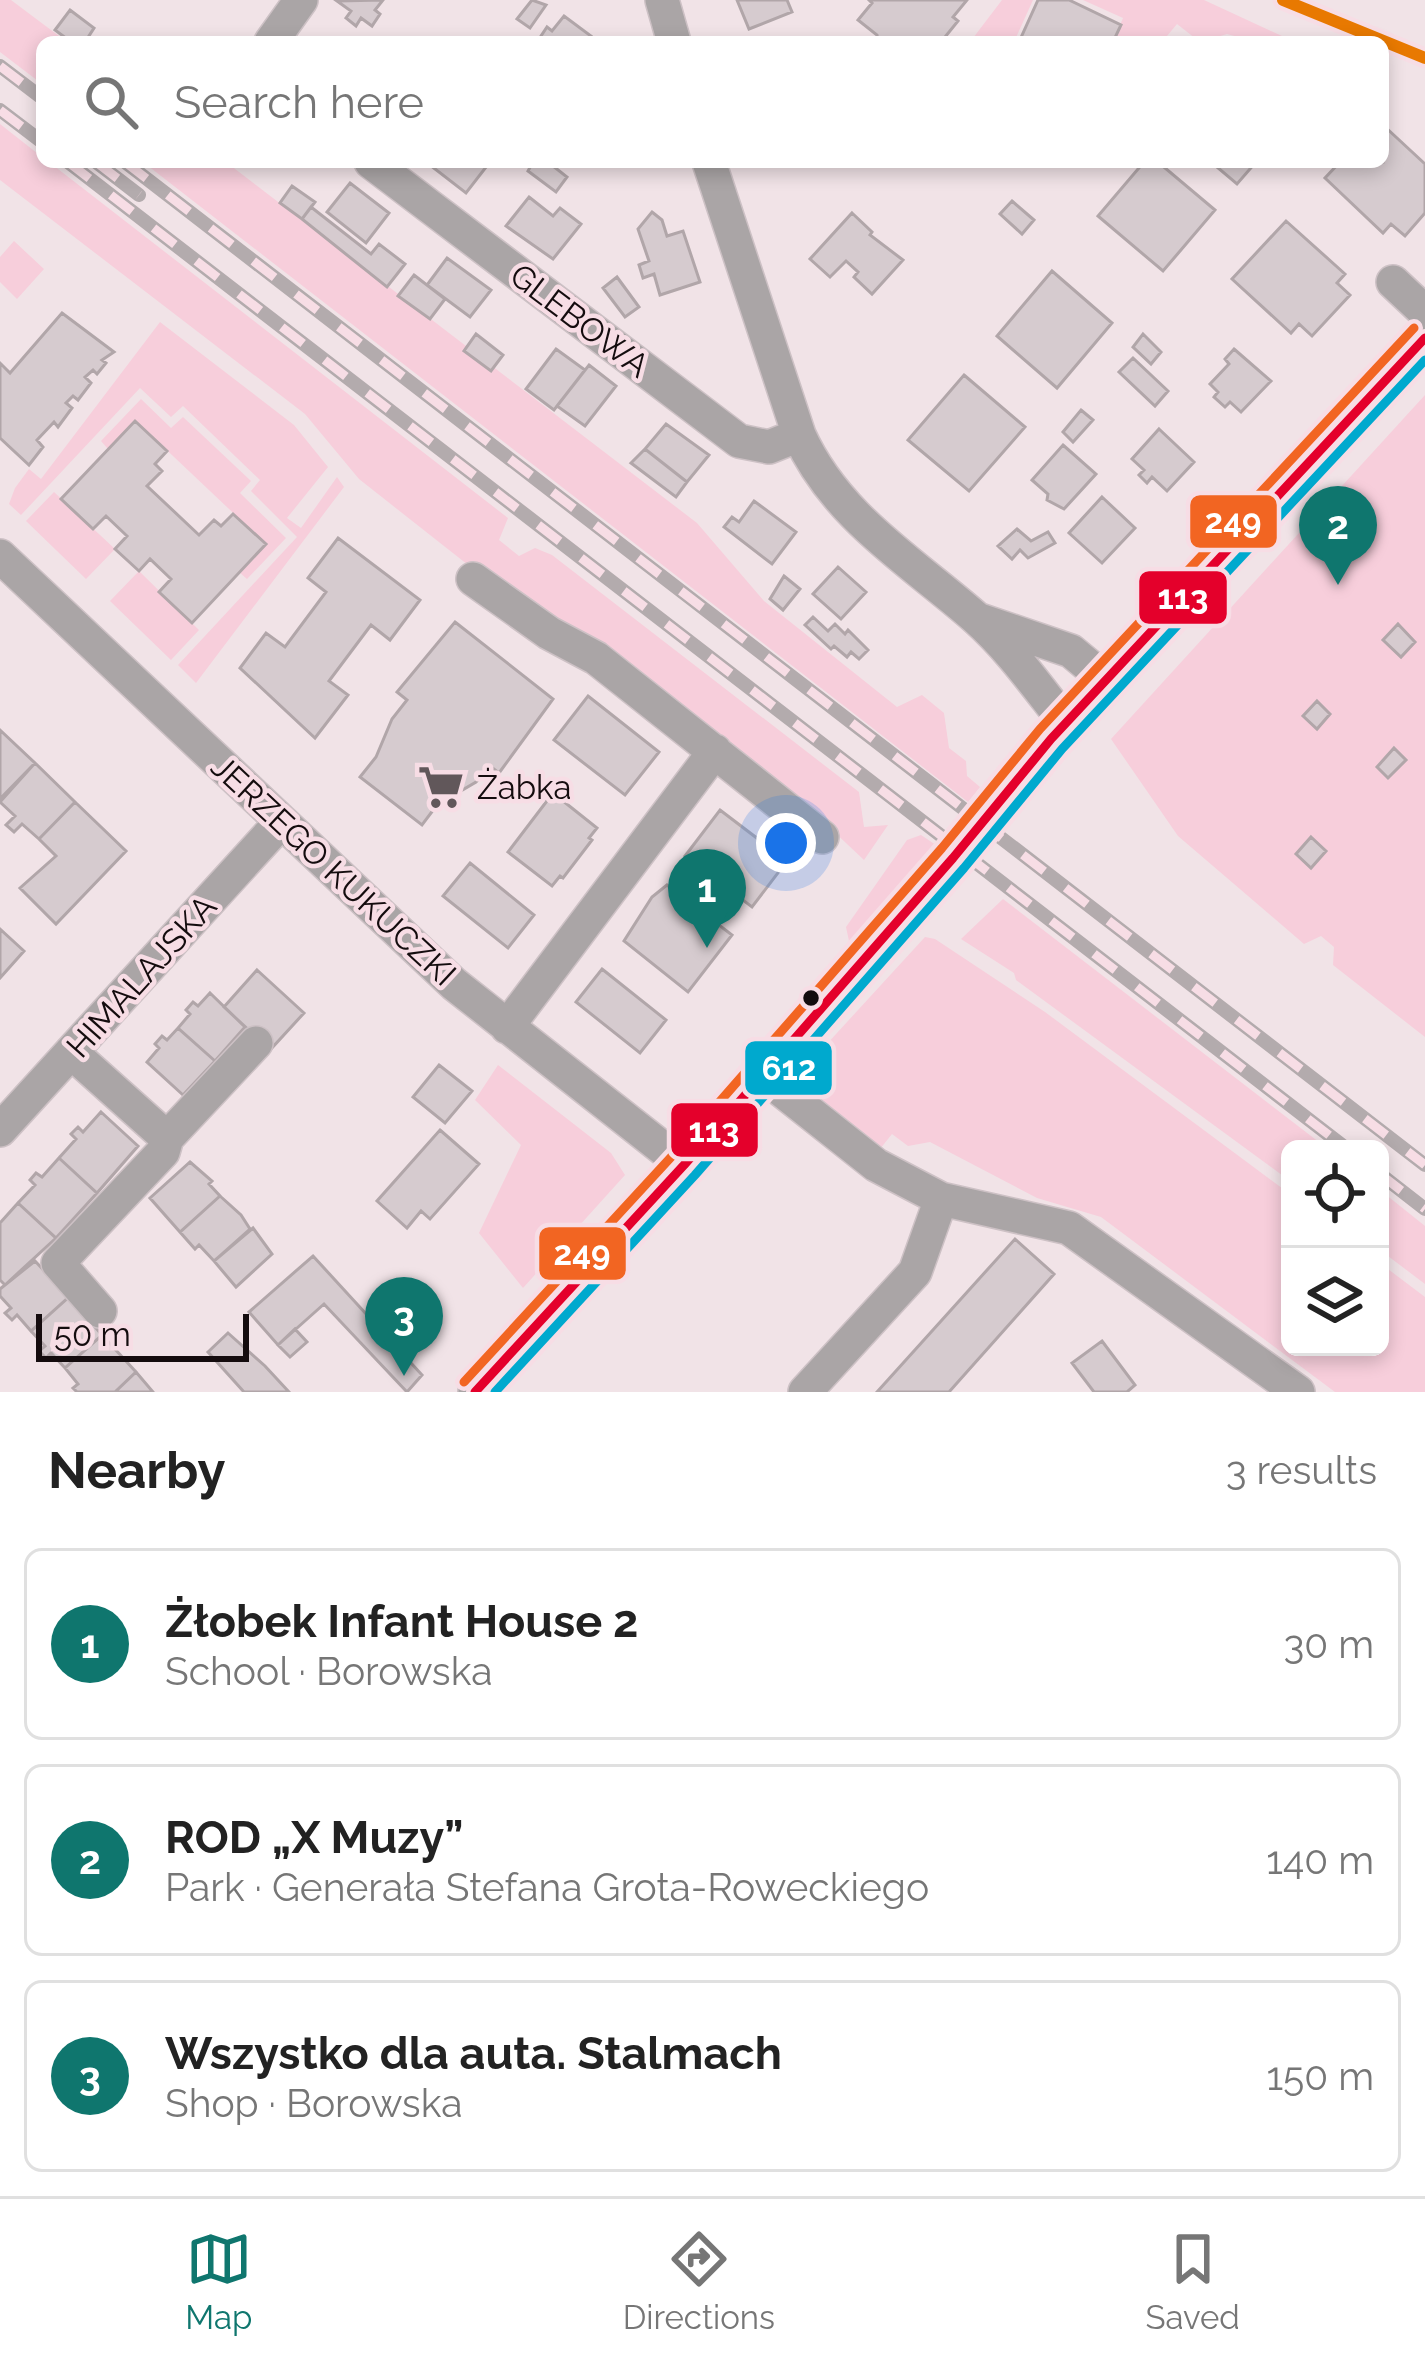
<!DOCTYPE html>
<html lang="en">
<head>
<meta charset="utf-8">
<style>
	body { margin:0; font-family:Raleway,sans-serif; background:#f6f6f6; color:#222 }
	.controls { position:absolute; right:36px; bottom:36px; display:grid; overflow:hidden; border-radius:18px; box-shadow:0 6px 18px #0003 }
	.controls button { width:108px; height:108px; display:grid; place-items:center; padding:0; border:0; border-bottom:3px solid #e0e0e0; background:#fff; color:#222; font:60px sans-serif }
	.scale { position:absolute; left:36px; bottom:30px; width:213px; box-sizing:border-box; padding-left:12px; border:6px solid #140c0e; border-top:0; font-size:33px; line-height:42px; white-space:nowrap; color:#140c0e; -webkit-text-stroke:9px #f7dde5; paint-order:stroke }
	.you { position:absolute; left:786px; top:843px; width:42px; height:42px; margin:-30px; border:9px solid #fff; border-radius:50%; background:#1a73e8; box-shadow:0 0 0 18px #1a73e833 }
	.badge { display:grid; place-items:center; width:78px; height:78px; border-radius:50%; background:#0f766e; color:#fff; font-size:39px; font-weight:700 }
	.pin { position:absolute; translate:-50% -99px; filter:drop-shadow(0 3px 6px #0008) }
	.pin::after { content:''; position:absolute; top:63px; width:42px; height:36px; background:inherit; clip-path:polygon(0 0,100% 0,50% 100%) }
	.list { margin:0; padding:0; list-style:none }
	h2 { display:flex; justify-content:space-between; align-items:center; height:156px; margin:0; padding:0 48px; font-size:51px }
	h2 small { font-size:39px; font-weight:400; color:#767676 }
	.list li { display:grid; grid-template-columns:78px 1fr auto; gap:36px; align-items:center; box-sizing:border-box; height:192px; margin:0 24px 24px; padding:0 24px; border:3px solid #e0e0e0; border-radius:18px }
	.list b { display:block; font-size:45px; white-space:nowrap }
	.list p { margin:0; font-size:39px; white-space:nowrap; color:#767676 }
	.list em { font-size:39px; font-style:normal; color:#767676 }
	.icon { flex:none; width:66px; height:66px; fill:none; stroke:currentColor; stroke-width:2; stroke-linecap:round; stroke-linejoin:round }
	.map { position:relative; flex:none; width:1425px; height:1392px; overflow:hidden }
	.search { position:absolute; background:#fff; box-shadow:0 6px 18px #0003; left:36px; right:36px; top:36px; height:132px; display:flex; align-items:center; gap:30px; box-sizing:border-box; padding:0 42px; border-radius:18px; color:#767676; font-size:45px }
	.sheet { height:804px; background:#fff }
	nav { display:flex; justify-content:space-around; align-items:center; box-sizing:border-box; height:168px; border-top:3px solid #e0e0e0; background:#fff; font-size:33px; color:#767676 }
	nav a { display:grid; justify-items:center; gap:6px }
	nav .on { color:#0f766e }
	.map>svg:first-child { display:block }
</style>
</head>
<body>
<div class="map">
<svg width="1425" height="1392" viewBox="0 0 1425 1392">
	<rect width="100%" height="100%" fill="#f1e3e7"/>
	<path fill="#f7cedb" d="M 0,0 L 11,0 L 67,42 L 42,42 L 42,84 L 0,52 Z
		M 1002,0 L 1033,0 L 1014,42 L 970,42 Z
		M 1083,0 L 1204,0 L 1295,42 L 1257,42 L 1227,34 L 1200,42 L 1177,24 L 1162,42 L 1113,42 L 1123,18 Z
		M 0,124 L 42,157 L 42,162 L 49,162 L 508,518 L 499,540 L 519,556 L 535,548 L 552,555 L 859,792 L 864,827 L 888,825 L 864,860 L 829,827 L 520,606 L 359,479 L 305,414 L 0,180 Z
		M 143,162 L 226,162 L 697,523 L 764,601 L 897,707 L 922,695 L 944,713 L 949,748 L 966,761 L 967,776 L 980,787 L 968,802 Z
		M 14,241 L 44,269 L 17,299 L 0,282 L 0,257 Z
		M 160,322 L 294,425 L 328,467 L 287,518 L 301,528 L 337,477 L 344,487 L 196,683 L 178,665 L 297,537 L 251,491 L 260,480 L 183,406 L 171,417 L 140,388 L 21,515 L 9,504 L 15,488 L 29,469 L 41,479 Z
		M 1425,395 L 1425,1037 L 1333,965 L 1334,947 L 1321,936 L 1304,944 L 1178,836 L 1111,739 Z
		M 141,399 L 171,428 L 183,417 L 251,481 L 240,493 L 286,538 L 247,579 L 239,572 L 265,543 L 136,421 L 108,449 L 101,441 Z
		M 54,492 L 115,549 L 86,579 L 26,521 Z
		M 139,571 L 199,630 L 171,660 L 110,601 Z
		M 921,835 L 936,845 L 919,869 L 921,872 L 849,941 L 846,927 L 907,840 Z
		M 1003,899 L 1328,1149 L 1290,1149 L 1290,1181 L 1016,980 L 1014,973 L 961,939 Z
		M 925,937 L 935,939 L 1045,1012 L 1290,1194 L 1290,1347 L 1380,1347 L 1380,1263 L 1425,1297 L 1425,1392 L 1335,1392 L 1101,1217 L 1037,1198 L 930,1142 L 908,1146 L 892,1134 L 880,1149 L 824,1108 L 807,1078 L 814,1058 Z
		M 498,1065 L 611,1153 L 625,1175 L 523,1288 L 479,1233 L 521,1145 L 475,1100 Z
		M 1380,1190 L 1425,1226 L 1425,1284 L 1380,1250 Z"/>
	<path fill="#d6cbcf" stroke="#b1a6a9" stroke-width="3" d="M 383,0 L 375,10 L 380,14 L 372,26 L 361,18 L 356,26 L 346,18 L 351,11 L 337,1 Z
		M 532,0 L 546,5 L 530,28 L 517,19 Z
		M 737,0 L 787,0 L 792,12 L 749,29 Z
		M 869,0 L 967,0 L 953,17 L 958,21 L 941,42 L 878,42 L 877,35 L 858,20 L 872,3 Z
		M 1038,0 L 1069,0 L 1121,25 L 1113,42 L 1019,42 Z
		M 70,10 L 94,28 L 85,42 L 71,42 L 55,30 Z
		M 564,16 L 591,36 L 587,42 L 545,42 L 541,36 L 547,27 L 552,31 Z
		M 1383,125 L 1425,164 L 1425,213 L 1405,236 L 1391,224 L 1383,233 L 1325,178 L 1340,162 L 1383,162 Z
		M 426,162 L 490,162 L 466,193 Z
		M 533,162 L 548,162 L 567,177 L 556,192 L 528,171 Z
		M 1144,162 L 1158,162 L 1215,210 L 1163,271 L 1098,216 Z
		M 1211,162 L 1256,162 L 1237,184 Z
		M 350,183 L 389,213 L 366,243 L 327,212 Z
		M 292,186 L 315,202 L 302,219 L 280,203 Z
		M 529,197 L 553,216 L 560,208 L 581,224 L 553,259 L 506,226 Z
		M 1012,201 L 1034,220 L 1022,234 L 1000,214 Z
		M 311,207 L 371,254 L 379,244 L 405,264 L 387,287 L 302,219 Z
		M 652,212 L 662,220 L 667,236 L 683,231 L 700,282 L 660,295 L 654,274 L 643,278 L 639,265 L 649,261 L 638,229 Z
		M 852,213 L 872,232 L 870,235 L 903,260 L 872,294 L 854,277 L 858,272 L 846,261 L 830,277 L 810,259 Z
		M 1286,221 L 1345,274 L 1337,283 L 1350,295 L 1312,336 L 1299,324 L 1291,333 L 1232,279 Z
		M 447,258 L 491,290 L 470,317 L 427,285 Z
		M 1052,271 L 1112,323 L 1057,388 L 997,336 Z
		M 414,275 L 445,299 L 430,319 L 398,296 Z
		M 617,277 L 639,307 L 625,317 L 603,288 Z
		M 62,313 L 114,352 L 102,360 L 106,363 L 97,374 L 93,370 L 85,377 L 91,383 L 78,400 L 73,396 L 66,403 L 72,408 L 58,427 L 54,422 L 37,440 L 43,447 L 29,465 L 0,438 L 0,363 L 10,373 Z
		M 476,334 L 503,355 L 491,371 L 464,351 Z
		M 1143,334 L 1161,352 L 1151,364 L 1133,347 Z
		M 556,349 L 585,370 L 554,410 L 526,389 Z
		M 1234,349 L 1271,381 L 1241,412 L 1230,402 L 1225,407 L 1214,397 L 1218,392 L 1210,384 L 1229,364 L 1225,359 Z
		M 1133,358 L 1168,391 L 1155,406 L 1119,372 Z
		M 589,365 L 616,386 L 585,426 L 557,406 Z
		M 964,375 L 1025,427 L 969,491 L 908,440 Z
		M 1081,410 L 1093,420 L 1073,442 L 1063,432 Z
		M 135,421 L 167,451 L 155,464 L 162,471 L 147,486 L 199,535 L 214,520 L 221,526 L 233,514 L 266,544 L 192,623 L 159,592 L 171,579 L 150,559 L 139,571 L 115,549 L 127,536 L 106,516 L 93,529 L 61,499 Z
		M 666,424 L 709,455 L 687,482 L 645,449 Z
		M 1159,429 L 1194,462 L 1167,491 L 1152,477 L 1147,483 L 1139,475 L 1144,470 L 1132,459 Z
		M 1063,445 L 1096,474 L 1064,509 L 1047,500 L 1048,494 L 1032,480 Z
		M 645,449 L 687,482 L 676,497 L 631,463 Z
		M 1102,497 L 1135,528 L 1102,563 L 1069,533 Z
		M 754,501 L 796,532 L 772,564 L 724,527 L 732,517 L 739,522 Z
		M 1017,529 L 1031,541 L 1048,532 L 1055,543 L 1028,558 L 1020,550 L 1012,559 L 998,546 Z
		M 338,538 L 420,600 L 390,640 L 371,625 L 329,681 L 348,695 L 315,738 L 240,668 L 266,633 L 285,647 L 326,592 L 308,578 Z
		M 838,567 L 866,592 L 841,619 L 813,594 Z
		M 784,576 L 800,589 L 783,610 L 770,599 Z
		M 813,617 L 828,631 L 835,624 L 845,634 L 848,630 L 868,650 L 859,659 L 851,652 L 847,657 L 834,646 L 831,649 L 805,625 Z
		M 455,622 L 553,699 L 499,773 L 490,766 L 476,782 L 437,805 L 422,825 L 360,777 L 376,757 L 392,719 L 407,700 L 397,692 Z
		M 1398,624 L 1415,642 L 1401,657 L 1383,640 Z
		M 588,696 L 659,752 L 625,795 L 554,740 Z
		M 1317,701 L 1330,714 L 1317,729 L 1303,716 Z
		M 0,730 L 35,763 L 0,799 Z
		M 1394,748 L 1406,760 L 1388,778 L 1377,767 Z
		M 35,763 L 75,802 L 39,839 L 22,824 L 14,832 L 6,825 L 15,816 L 0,802 Z
		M 553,793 L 597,828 L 589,838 L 592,840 L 563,878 L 560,876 L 552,886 L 508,852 Z
		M 75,802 L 126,851 L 56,924 L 20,888 L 56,856 L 39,839 Z
		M 720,810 L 787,861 L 752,907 L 685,856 Z
		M 1311,837 L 1326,851 L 1311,868 L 1296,854 Z
		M 470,863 L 534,915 L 508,948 L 443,896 Z
		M 667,885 L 732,935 L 688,992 L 624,941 L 652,897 Z
		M 0,929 L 24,951 L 0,978 Z
		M 602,969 L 666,1020 L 640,1053 L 576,1002 Z
		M 257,970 L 304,1013 L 270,1050 L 224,1007 Z
		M 210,993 L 245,1027 L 215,1061 L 178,1028 L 190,1014 L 186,1010 L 193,1002 L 198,1006 Z
		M 178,1028 L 215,1061 L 183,1095 L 147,1062 L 159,1048 L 155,1044 L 162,1036 L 167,1040 Z
		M 439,1065 L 472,1091 L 445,1123 L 413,1097 Z
		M 101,1112 L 138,1146 L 97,1193 L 59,1158 L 76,1139 L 71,1134 L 78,1127 L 83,1132 Z
		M 440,1130 L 479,1164 L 430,1219 L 421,1211 L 407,1228 L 377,1201 Z
		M 59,1158 L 97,1193 L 56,1238 L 18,1203 L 35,1185 L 30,1180 L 36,1173 L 42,1177 Z
		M 190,1162 L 212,1181 L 209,1184 L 220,1196 L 180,1232 L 150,1198 Z
		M 220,1196 L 241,1215 L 250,1229 L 214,1261 L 199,1245 L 195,1249 L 180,1232 Z
		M 18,1203 L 56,1238 L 5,1285 L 0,1280 L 0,1223 Z
		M 253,1228 L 272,1254 L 236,1287 L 214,1261 Z
		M 1015,1239 L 1054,1274 L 949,1392 L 877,1392 Z
		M 313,1256 L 422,1375 L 407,1392 L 324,1304 L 278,1345 L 249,1312 Z
		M 35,1261 L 69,1297 L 31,1331 L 17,1315 L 12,1320 L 5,1313 L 11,1308 L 0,1296 L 0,1289 Z
		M 69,1297 L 102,1335 L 65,1368 L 51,1353 L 46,1358 L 39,1351 L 45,1346 L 31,1331 Z
		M 295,1329 L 307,1342 L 290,1357 L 278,1345 Z
		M 228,1333 L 265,1366 L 289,1392 L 244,1392 L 208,1352 Z
		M 102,1335 L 136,1372 L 115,1392 L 77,1392 L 73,1388 L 78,1384 L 65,1368 Z
		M 1102,1341 L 1135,1385 L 1127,1392 L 1094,1392 L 1072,1363 Z
		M 136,1372 L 153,1392 L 115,1392 Z"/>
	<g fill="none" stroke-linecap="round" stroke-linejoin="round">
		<path stroke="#d0c3c6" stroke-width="33" stroke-dasharray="33 16" stroke-linecap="butt" d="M 953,858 L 999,801"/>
		<g stroke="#cdc1c5" stroke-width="36">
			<path id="minor" d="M 662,0 L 674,42
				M 271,42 L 301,0
				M 371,162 L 739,441 L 769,447 L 799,435
				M 709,162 L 799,435 C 836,517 911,561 976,618 C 1010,648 1038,688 1066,723
				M 1393,282 L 1425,312
				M 0,556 L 454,984 L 684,1165
				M 473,579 L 549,633 L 596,658 L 822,837
				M 980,620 L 1071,651 L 1106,680
				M 999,801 L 1051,739 L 1425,338
				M 507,1027 L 715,751
				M 71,1052 L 167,1138 L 256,1043
				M 761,1074 L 876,1165 L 941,1199 L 1069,1228 L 1298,1392
				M 0,1130 L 281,822
				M 100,1311 L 58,1263 L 163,1152 L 167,1138
				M 475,1392 L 597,1263 L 953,858
				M 805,1392 L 915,1272 L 941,1199"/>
		</g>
		<use href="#minor" stroke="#aaa5a6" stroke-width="33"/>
		<g stroke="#b3abad" stroke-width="14">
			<path id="rail" d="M 0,66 L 42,98
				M 0,110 L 42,142
				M 68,162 L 1347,1149
				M 96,162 L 139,195
				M 125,162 L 1425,1165
				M 1380,1174 L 1425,1209"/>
		</g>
		<use href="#rail" stroke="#f7dde5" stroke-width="9" stroke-dasharray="27" stroke-linecap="butt"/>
		<g stroke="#f7dde5" stroke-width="18">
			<path id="bus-1" d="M 475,1392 L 684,1165 L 953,858 L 1051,739 L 1425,338"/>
		</g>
		<g stroke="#f7dde5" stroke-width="18">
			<path id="bus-2" d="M 495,1392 L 695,1175 L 964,868 L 1062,749 L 1425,360"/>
		</g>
		<g stroke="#f7dde5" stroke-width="18">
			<path id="bus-3" d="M 464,1382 L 673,1155 L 942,848 L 1040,729 L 1414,328"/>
		</g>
		<use href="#bus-1" stroke="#e4002b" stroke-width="9"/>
		<use href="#bus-2" stroke="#00a9ce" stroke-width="9"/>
		<use href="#bus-3" stroke="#f26522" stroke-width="9"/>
		<g stroke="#f7dde5" stroke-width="21">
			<path id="rail-1" d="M 1283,0 L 1425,58"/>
		</g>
		<use href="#rail-1" stroke="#e87901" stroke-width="12"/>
	</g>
	<defs>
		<g id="supermarket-bare" transform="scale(3.6)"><path d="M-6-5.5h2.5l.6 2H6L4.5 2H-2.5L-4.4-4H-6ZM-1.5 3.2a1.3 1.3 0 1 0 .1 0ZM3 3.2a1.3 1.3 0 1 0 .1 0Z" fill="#61575a" stroke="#f7dde5" stroke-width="2.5" paint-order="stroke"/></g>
	</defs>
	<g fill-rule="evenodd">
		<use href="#supermarket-bare" x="441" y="787"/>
	</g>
	<circle fill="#140c0e" stroke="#f7dde5" stroke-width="4.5" cx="811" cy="998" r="10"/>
	<g text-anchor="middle" stroke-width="9" stroke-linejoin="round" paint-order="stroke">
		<g font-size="33" fill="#140c0e" stroke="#f7dde5">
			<text transform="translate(580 320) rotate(37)" y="12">GLEBOWA</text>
			<text transform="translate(334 870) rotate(43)" y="12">JERZEGO KUKUCZKI</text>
			<text transform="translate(141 976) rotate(-48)" y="12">HIMALAJSKA</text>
		</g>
		<g font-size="33" fill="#140c0e" stroke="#f7dde5" text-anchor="start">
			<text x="477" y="799">Żabka</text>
		</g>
	</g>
	<g stroke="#f7dde5" stroke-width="4.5">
		<rect x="1188" y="493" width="91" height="57" rx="12" fill="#f26522"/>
		<rect x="1137" y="569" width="92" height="57" rx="12" fill="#e4002b"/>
		<rect x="743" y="1039" width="91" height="58" rx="12" fill="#00a9ce"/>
		<rect x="669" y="1101" width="91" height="58" rx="12" fill="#e4002b"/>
		<rect x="537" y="1225" width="91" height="57" rx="12" fill="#f26522"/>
	</g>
	<g font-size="33" text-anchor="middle" font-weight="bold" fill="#fff">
		<text x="1233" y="533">249</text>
		<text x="1183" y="609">113</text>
		<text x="789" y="1080">612</text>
		<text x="714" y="1142">113</text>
		<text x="582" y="1265">249</text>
	</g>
</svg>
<div class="controls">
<button><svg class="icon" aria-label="locate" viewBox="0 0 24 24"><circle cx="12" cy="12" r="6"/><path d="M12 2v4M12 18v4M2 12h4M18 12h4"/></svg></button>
<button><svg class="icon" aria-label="layers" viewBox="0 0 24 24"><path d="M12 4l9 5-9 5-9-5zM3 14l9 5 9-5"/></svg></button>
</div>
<div class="scale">50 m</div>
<div class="you"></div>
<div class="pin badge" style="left:707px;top:948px">1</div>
<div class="pin badge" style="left:1338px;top:585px">2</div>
<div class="pin badge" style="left:404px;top:1376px">3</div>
<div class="search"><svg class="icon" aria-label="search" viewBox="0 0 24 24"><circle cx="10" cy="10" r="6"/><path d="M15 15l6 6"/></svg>Search here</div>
</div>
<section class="sheet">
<h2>Nearby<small>3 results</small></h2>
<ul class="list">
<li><span class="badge">1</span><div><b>Żłobek Infant House 2</b><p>School · Borowska</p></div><em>30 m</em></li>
<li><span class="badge">2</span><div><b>ROD „X Muzy”</b><p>Park · Generała Stefana Grota-Roweckiego</p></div><em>140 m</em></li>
<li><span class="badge">3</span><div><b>Wszystko dla auta. Stalmach</b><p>Shop · Borowska</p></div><em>150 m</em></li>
</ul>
</section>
<nav>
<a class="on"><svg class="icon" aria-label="map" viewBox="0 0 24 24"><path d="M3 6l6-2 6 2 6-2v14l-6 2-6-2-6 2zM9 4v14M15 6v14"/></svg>Map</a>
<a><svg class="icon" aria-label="directions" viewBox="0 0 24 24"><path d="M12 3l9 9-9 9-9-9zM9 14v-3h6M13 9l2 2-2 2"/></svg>Directions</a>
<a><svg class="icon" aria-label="saved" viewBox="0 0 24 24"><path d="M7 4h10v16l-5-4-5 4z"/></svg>Saved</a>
</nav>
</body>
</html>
